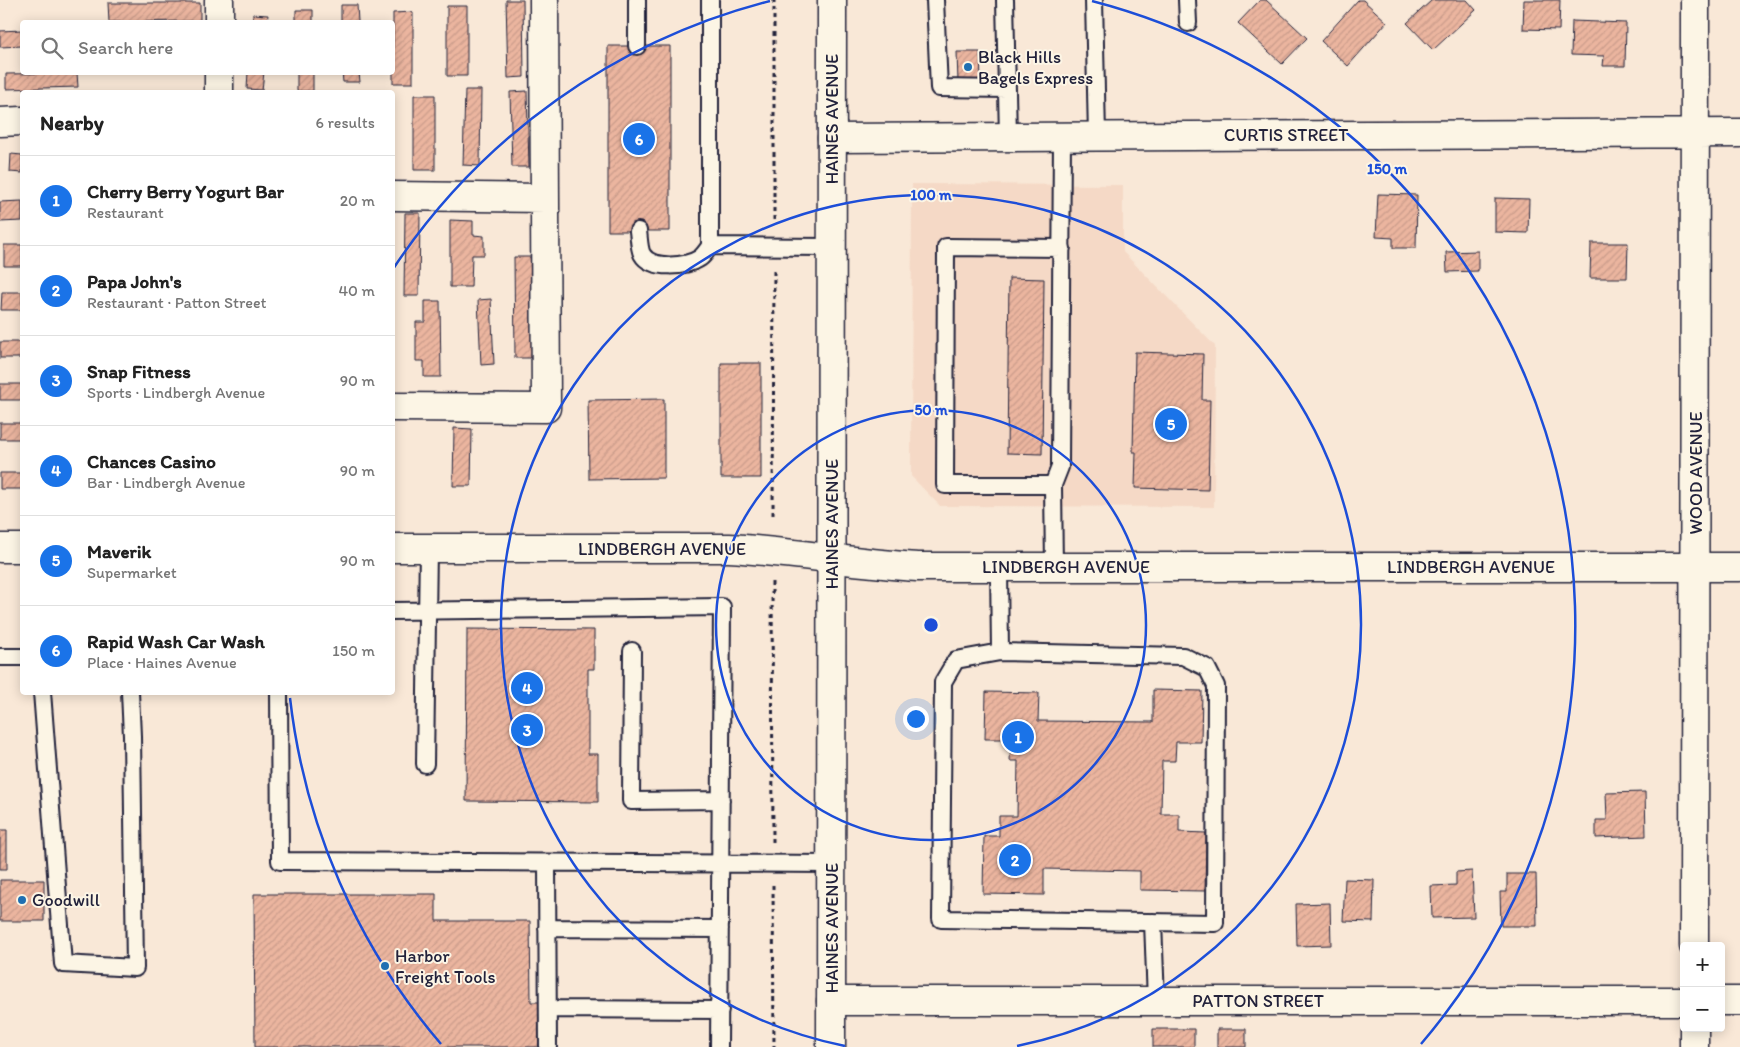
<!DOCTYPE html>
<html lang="en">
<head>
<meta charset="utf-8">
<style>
	body { margin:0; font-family:Itim,sans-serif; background:#f2f2f2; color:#222 }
	.controls { position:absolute; right:15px; bottom:15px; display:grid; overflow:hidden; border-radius:5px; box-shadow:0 2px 12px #0003 }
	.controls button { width:45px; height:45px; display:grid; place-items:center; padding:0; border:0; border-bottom:1px solid #e0e0e0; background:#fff; color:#222; font:25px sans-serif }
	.you { position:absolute; left:915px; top:718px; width:18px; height:18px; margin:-12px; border:4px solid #fff; border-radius:50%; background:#1a73e8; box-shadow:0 0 0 8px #1a73e833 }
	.badge { display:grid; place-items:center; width:32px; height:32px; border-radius:50%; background:#1a73e8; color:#fff; font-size:16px; font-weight:700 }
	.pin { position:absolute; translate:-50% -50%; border:2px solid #fff; box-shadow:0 1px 5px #0006 }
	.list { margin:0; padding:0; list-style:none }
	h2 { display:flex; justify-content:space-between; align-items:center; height:65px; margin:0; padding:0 20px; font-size:21px }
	h2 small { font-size:16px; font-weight:400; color:#767676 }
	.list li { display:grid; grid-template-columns:32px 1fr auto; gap:15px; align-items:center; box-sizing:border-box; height:90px; padding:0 20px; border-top:1px solid #e0e0e0 }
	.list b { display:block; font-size:19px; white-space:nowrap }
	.list p { margin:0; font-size:16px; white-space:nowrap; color:#767676 }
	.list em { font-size:16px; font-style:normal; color:#767676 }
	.icon { flex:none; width:28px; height:28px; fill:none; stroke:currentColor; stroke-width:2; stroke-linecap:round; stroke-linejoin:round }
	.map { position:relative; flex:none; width:1740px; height:1047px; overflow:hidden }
	.search { position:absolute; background:#fff; box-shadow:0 2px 12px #0003; left:20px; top:20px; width:375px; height:55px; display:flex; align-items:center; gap:12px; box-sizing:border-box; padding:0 18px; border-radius:5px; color:#767676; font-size:19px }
	.panel { position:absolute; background:#fff; box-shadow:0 2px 12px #0003; left:20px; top:90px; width:375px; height:605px; border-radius:5px }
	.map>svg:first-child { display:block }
</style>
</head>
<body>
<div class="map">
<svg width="1740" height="1047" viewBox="0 0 1740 1047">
	<defs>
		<pattern id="building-hatch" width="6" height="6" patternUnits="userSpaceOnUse" patternTransform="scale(1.25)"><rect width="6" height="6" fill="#ebb59f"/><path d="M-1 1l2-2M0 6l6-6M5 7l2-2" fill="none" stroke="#c99b8a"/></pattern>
	</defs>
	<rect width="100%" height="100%" fill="#f9e8d7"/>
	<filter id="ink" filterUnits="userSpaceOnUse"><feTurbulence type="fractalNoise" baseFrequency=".02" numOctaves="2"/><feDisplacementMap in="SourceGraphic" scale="10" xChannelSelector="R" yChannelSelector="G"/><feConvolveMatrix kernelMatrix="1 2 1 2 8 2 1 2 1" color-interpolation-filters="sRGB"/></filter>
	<g filter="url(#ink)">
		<path fill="#f5d9c6" d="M 912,184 L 1123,185 L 1123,252 L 1215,346 L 1214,507 L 940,506 L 911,476 Z"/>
		<path fill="url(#building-hatch)" stroke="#22223b" d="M 506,0 L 523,0 L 524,77 L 508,78 Z
			M 1260,0 L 1266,0 L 1307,38 L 1282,64 L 1238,23 Z
			M 1358,0 L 1363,0 L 1387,22 L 1348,66 L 1321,41 Z
			M 1432,0 L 1467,0 L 1476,10 L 1433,50 L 1407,23 Z
			M 1524,0 L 1560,0 L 1559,30 L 1523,29 Z
			M 108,3 L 200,3 L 200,21 L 109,22 Z
			M 341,5 L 357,5 L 358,22 L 341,22 Z
			M 447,6 L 467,6 L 467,76 L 447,76 Z
			M 296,10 L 313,10 L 313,22 L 296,22 Z
			M 413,12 L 413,83 L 393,83 L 393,13 Z
			M 253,14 L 268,15 L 267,22 L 252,22 Z
			M 1572,21 L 1626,23 L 1625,66 L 1603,66 L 1604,56 L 1571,55 Z
			M 22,30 L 22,46 L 0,47 L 0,31 Z
			M 608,46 L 670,46 L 670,231 L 608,231 Z
			M 957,52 L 980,52 L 981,81 L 958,82 Z
			M 248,72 L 264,72 L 262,90 L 247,89 Z
			M 297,72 L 313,72 L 313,91 L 297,91 Z
			M 342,72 L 359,72 L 360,82 L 343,82 Z
			M 77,73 L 78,87 L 6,89 L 6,74 Z
			M 465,90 L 481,90 L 480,166 L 463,165 Z
			M 527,91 L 529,167 L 512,167 L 510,92 Z
			M 414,95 L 435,95 L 435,170 L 414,170 Z
			M 11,154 L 22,155 L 22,173 L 10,172 Z
			M 1378,194 L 1417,195 L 1416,248 L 1393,248 L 1393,238 L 1376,237 Z
			M 1495,198 L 1529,199 L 1528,233 L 1495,232 Z
			M 22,201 L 22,221 L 0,222 L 0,202 Z
			M 405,213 L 420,213 L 419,296 L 404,296 Z
			M 450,220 L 473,221 L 473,235 L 484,236 L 484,255 L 472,255 L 471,287 L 450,287 Z
			M 1591,243 L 1628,243 L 1627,278 L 1590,278 Z
			M 4,245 L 22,245 L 22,266 L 4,266 Z
			M 1478,251 L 1478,271 L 1447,272 L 1446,252 Z
			M 514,257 L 535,257 L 536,358 L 515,358 Z
			M 1009,278 L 1044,279 L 1042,454 L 1007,453 Z
			M 2,292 L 22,292 L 22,310 L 1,310 Z
			M 491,299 L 494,364 L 481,365 L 478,300 Z
			M 425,301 L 440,301 L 441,377 L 424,377 L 424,361 L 416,361 L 416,322 L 425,322 Z
			M 0,342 L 22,342 L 22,358 L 0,358 Z
			M 1135,352 L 1203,354 L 1202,400 L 1210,400 L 1208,490 L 1135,488 L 1136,452 L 1133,452 Z
			M 721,363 L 761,363 L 761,478 L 721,478 Z
			M 0,384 L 22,384 L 22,400 L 0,400 Z
			M 664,399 L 664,478 L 589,479 L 588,400 Z
			M 0,423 L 22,423 L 22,439 L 0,439 Z
			M 454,428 L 472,429 L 471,486 L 453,486 Z
			M 0,473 L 22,473 L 22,489 L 0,489 Z
			M 467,629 L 594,630 L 594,669 L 588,669 L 588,754 L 598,754 L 598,802 L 466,801 Z
			M 1153,690 L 1202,691 L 1201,742 L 1176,742 L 1175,761 L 1162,761 L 1161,814 L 1179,814 L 1179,832 L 1206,833 L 1205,891 L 1140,890 L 1140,871 L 1044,869 L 1044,895 L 983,894 L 984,836 L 999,836 L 999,816 L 1017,816 L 1018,761 L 1010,761 L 1011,739 L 985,739 L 986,692 L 1039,693 L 1038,721 L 1153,722 Z
			M 1645,792 L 1646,836 L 1596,838 L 1596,820 L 1607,820 L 1606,793 Z
			M 0,830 L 7,830 L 7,869 L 0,869 Z
			M 1472,871 L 1474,917 L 1432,918 L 1431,886 L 1456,885 L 1456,872 Z
			M 1507,874 L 1536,874 L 1537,926 L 1501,926 L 1500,892 L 1507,892 Z
			M 1345,879 L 1374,880 L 1373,922 L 1343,921 Z
			M 0,880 L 44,880 L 44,921 L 0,921 Z
			M 254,894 L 436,894 L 436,921 L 530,921 L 531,1002 L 539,1002 L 539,1047 L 255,1047 Z
			M 1330,903 L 1331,945 L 1297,946 L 1296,904 Z
			M 1153,1029 L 1194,1029 L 1194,1047 L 1153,1047 Z
			M 1217,1029 L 1246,1029 L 1246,1047 L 1217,1047 Z"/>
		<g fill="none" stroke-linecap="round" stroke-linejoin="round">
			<g stroke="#22223b" stroke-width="20">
				<path id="lane" d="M 637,0 L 637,46
					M 935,0 L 939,88 L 1007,89
					M 1005,0 L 1008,137
					M 1094,0 L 1097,136
					M 1187,0 L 1188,23
					M 638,231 C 639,237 639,248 642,254 C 651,270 687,267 700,258 C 704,255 707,250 710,246 L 710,0
					M 710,246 L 832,247
					M 1053,485 L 945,485 L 946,247 L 1062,248
					M 999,567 L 1000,652 L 1183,656 L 1207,668 L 1216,686 L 1215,923 L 941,919 L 943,682 L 956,660 L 1000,652
					M 1054,567 L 1053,485 L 1060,467 L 1062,136
					M 392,611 L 722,607 L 719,1047
					M 632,651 L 631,801 L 721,800
					M 0,657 L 22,657
					M 42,692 L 63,964 L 135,968 L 132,736 L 130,692
					M 279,692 L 280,861 L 832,864
					M 425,764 L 428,548
					M 547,863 L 548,1047
					M 1153,922 L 1156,1001
					M 547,928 L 720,929
					M 548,1009 L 720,1010"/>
			</g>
			<g stroke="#22223b" stroke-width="31">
				<path id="street" d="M 219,22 L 219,0
					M 219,92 L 219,72
					M 0,122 L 22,121
					M 832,138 L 1740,133
					M 392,196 L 545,198
					M 392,407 L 546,408 L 544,0
					M 0,548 L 22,548
					M 392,548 L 729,548 C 793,552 855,563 918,567 L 1740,567
					M 1694,946 L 1695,0
					M 831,1001 L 1684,1001
					M 1721,1001 L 1740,1001
					M 1694,1047 L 1694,1028"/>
			</g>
			<g stroke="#22223b" stroke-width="31">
				<path id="secondary" d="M 831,1047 L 832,0"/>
			</g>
			<path stroke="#22223b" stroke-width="3" stroke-dasharray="4 4" stroke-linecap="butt" d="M 774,0 L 774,224
				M 773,515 L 774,268
				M 772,582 L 773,842
				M 773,885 L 774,1047"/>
			<use href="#lane" stroke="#fcf5e5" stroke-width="16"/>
			<use href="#street" stroke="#fcf5e5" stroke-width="28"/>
			<use href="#secondary" stroke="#fcf5e5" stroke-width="28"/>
		</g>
	</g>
	<g fill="none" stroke="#1d4ed8" stroke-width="2.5">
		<circle cx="931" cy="625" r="215"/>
		<path d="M845 1046A430 430 0 1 1 1017 1046"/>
		<path d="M441 1044A645 645 0 0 1 290 698M393 269A645 645 0 0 1 770 1M1092 1A645 645 0 0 1 1421 1044"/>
	</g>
	<g fill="#1f6fb2" stroke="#fcf5e5" stroke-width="2">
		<circle cx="968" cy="67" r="5"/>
		<circle cx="22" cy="900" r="5"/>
		<circle cx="385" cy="966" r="5"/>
	</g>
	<g text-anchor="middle" stroke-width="4" stroke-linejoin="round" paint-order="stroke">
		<g font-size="18" fill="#22223b" stroke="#fcf5e5" text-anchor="start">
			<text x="978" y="63">Black Hills<tspan x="978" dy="21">Bagels Express</tspan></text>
			<text x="32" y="906">Goodwill</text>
			<text x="395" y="962">Harbor<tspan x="395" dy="21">Freight Tools</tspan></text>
		</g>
		<g font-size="18" fill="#22223b" stroke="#fcf5e5">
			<text transform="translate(832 119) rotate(-90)" y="6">HAINES AVENUE</text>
			<text x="1286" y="141">CURTIS STREET</text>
			<text transform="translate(1696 473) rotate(-90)" y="6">WOOD AVENUE</text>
			<text transform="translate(832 524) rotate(-90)" y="6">HAINES AVENUE</text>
			<text x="662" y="555">LINDBERGH AVENUE</text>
			<text x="1066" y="573">LINDBERGH AVENUE</text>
			<text x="1471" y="573">LINDBERGH AVENUE</text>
			<text transform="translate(832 928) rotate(-90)" y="6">HAINES AVENUE</text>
			<text x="1258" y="1007">PATTON STREET</text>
		</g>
	</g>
	<circle cx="931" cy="625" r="8" fill="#1d4ed8" stroke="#fcf5e5" stroke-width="2.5"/>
	<g font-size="15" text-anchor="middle" font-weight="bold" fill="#1d4ed8" stroke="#fcf5e5" stroke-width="4" stroke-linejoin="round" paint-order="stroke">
		<text x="1387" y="174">150 m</text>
		<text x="931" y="200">100 m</text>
		<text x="931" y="415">50 m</text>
	</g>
</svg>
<div class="controls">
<button>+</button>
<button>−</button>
</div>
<div class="you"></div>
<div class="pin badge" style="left:1018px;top:737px">1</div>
<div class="pin badge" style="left:1015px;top:860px">2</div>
<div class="pin badge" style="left:527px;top:730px">3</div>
<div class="pin badge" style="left:527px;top:688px">4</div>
<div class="pin badge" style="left:1171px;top:424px">5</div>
<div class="pin badge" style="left:639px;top:139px">6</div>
<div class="search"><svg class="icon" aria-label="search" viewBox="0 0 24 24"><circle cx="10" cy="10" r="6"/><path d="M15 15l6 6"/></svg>Search here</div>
<section class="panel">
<h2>Nearby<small>6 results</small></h2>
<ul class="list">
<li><span class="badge">1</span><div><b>Cherry Berry Yogurt Bar</b><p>Restaurant</p></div><em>20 m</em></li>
<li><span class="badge">2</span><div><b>Papa John's</b><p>Restaurant · Patton Street</p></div><em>40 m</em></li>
<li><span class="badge">3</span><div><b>Snap Fitness</b><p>Sports · Lindbergh Avenue</p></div><em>90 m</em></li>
<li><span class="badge">4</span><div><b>Chances Casino</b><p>Bar · Lindbergh Avenue</p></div><em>90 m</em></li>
<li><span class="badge">5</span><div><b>Maverik</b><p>Supermarket</p></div><em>90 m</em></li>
<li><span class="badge">6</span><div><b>Rapid Wash Car Wash</b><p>Place · Haines Avenue</p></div><em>150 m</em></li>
</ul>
</section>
</div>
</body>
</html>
